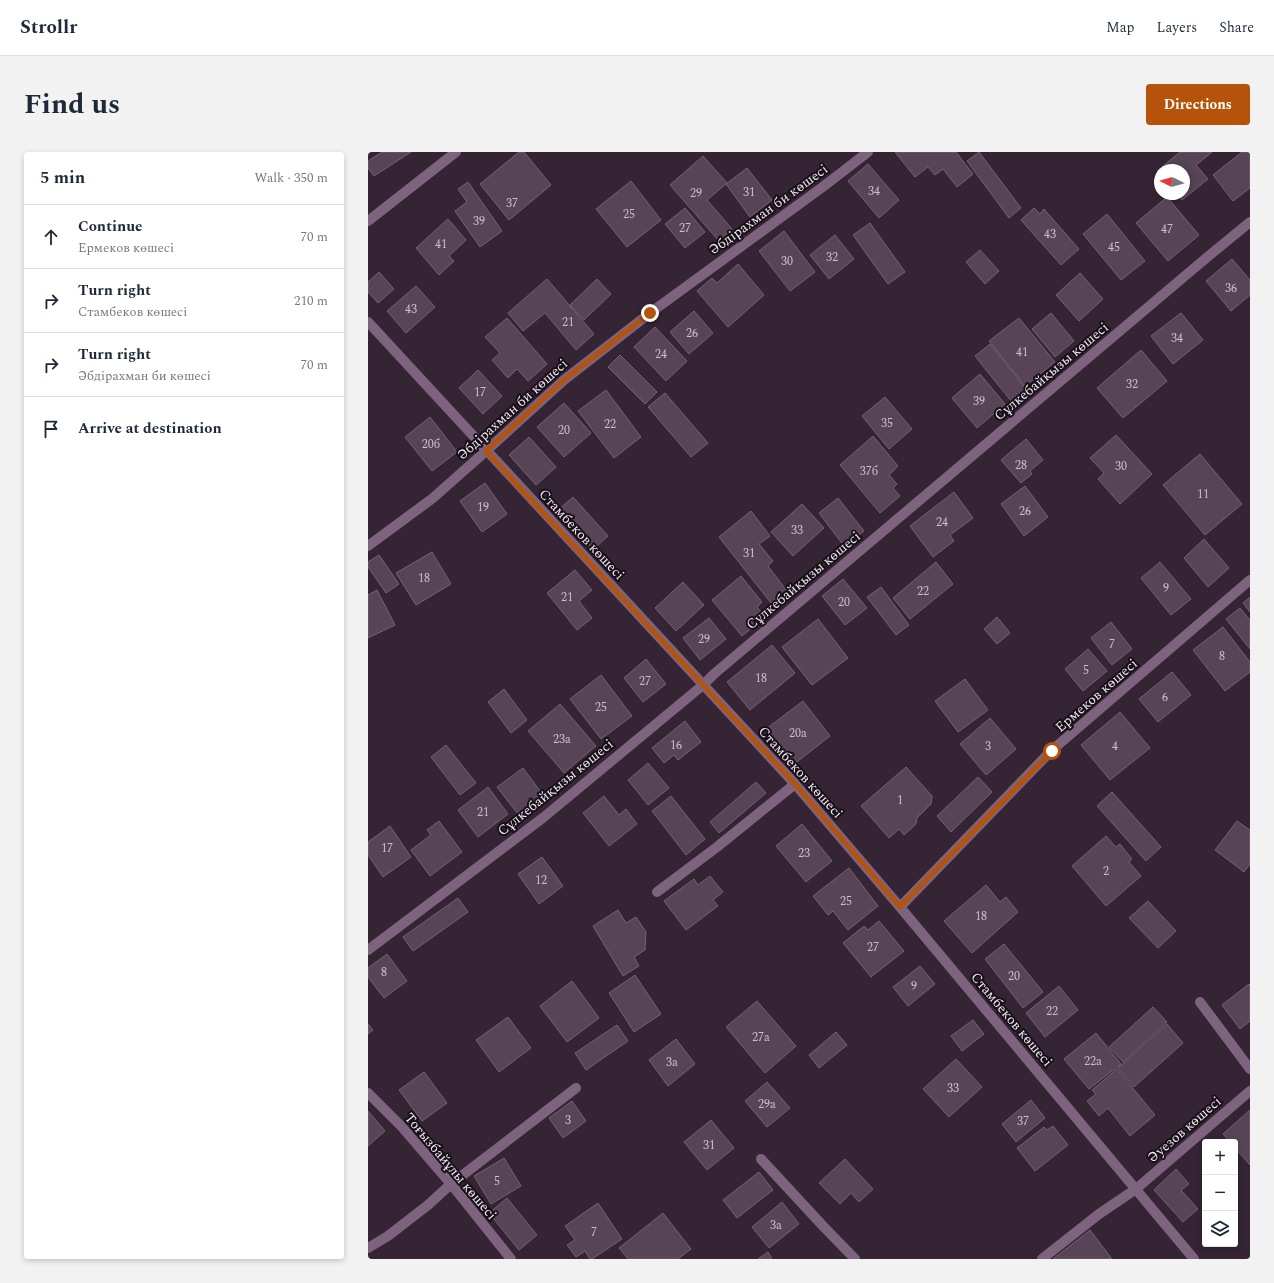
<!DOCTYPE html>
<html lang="en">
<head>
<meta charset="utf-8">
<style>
	body { margin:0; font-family:Spectral,serif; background:#f2f2f3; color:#1f2937 }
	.controls { position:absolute; right:12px; bottom:12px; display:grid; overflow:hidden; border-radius:4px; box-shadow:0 2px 6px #0003 }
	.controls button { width:36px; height:36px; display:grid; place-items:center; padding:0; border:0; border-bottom:1px solid #e0e1e3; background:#fff; color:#1f2937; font:20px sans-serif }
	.compass { position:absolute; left:786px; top:12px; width:36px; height:36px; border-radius:50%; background:#fff; box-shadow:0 2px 6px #0003; rotate:275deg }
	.stop { position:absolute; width:12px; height:12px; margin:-9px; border:3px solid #b45309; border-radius:50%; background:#fff }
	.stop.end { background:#b45309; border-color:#fff; box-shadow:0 1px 4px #0008 }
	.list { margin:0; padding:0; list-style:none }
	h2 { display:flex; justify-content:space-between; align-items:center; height:52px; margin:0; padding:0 16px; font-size:17px }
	h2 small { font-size:13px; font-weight:400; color:#747a83 }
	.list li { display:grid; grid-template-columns:26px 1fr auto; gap:12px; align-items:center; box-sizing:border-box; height:64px; padding:0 16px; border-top:1px solid #e0e1e3 }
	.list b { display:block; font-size:15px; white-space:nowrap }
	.list p { margin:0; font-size:13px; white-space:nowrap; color:#747a83 }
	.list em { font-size:13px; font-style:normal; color:#747a83 }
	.icon { flex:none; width:22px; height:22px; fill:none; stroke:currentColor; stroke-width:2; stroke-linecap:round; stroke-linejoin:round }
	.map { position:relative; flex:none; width:882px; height:1107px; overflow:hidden; border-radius:4px }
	header { display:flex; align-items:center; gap:24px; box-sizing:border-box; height:56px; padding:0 20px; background:#fff; border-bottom:1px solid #e0e1e3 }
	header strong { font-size:19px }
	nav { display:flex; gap:22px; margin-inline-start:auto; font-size:14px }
	.intro { display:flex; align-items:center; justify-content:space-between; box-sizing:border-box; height:96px; padding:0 24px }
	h1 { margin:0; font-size:28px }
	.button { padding:10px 18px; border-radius:4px; background:#b45309; color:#fff; font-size:14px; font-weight:700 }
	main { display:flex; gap:24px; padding:0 24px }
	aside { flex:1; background:#fff; border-radius:4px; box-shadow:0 2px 6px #0003 }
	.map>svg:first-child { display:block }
</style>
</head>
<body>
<header>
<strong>Strollr</strong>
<nav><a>Map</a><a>Layers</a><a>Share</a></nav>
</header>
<div class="intro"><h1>Find us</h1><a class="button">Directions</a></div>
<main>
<aside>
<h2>5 min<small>Walk · 350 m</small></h2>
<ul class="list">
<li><svg class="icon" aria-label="ahead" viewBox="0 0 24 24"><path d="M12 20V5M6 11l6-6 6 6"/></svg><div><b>Continue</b><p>Ермеков көшесі</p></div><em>70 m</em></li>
<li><svg class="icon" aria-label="right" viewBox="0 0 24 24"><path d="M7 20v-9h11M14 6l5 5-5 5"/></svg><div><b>Turn right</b><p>Стамбеков көшесі</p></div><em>210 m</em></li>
<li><svg class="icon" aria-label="right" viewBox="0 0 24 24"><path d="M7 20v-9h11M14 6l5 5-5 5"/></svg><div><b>Turn right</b><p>Әбдірахман би көшесі</p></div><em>70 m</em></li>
<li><svg class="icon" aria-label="arrive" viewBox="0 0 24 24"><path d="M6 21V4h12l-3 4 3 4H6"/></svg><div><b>Arrive at destination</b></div></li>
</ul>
</aside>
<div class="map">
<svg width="882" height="1107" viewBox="0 0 882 1107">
	<rect width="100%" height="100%" fill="#342434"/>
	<path fill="#574557" stroke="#756275" d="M 14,0 L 43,0 L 6,24 L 0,16 L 0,9 Z
		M 151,0 L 156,0 L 183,33 L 141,68 L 112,32 Z
		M 527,0 L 588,0 L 605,22 L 589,35 L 575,17 L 567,23 L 560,15 L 547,25 Z
		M 611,0 L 653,56 L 641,66 L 599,9 Z
		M 812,0 L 844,0 L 828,13 L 840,27 L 814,48 L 809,42 L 816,42 L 816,18 L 792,18 L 792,22 L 789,19 Z
		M 874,0 L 882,0 L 882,36 L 865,49 L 845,23 Z
		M 335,4 L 359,31 L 339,48 L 364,77 L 351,89 L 302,33 Z
		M 500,12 L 531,48 L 511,66 L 480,29 Z
		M 379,16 L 404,48 L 382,65 L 358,32 Z
		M 263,29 L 293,68 L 259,95 L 228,57 Z
		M 100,30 L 134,79 L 112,95 L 87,59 L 99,50 L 90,37 Z
		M 799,45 L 831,83 L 800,109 L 768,71 Z
		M 317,56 L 337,80 L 317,96 L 297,72 Z
		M 666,56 L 672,62 L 676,57 L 711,97 L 693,113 L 653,68 Z
		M 739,62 L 777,109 L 753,128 L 715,82 Z
		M 80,67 L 98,88 L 81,104 L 86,109 L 71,123 L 48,96 Z
		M 502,71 L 537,120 L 520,132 L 485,83 Z
		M 416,79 L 447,120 L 422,139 L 391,99 Z
		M 467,83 L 486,107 L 461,127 L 442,103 Z
		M 612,98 L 631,119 L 617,132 L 598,110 Z
		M 864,107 L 882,128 L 882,143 L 863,159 L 838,129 Z
		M 370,112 L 396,143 L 360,175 L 329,139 L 344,126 L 349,131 Z
		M 11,120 L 26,137 L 10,151 L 0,140 L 0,130 Z
		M 712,121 L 735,147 L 711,169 L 688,143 Z
		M 179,127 L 226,182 L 208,198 L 177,161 L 155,179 L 140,161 Z
		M 229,127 L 243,142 L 216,168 L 202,153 Z
		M 48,134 L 67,155 L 38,181 L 19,159 Z
		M 326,159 L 345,181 L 321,202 L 302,180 Z
		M 683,161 L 706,189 L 687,205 L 664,177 Z
		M 813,161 L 835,188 L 805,212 L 783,184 Z
		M 139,166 L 179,212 L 160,229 L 149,217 L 140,226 L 124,208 L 132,201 L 117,185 Z
		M 651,166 L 687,210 L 657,234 L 621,189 Z
		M 287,175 L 319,209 L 298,229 L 266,195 Z
		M 622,192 L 662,242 L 647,254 L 607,204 Z
		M 773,198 L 799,229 L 755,266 L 729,236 Z
		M 252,203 L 289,240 L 277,252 L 240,215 Z
		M 110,218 L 134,244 L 115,262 L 91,236 Z
		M 612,222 L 637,252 L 609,276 L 584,246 Z
		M 238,238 L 273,285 L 246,306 L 210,259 Z
		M 297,241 L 340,291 L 323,305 L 280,255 Z
		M 517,245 L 544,277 L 521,297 L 494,264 Z
		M 196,251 L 223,281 L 196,305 L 169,275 Z
		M 62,265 L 89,300 L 64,319 L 37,285 Z
		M 748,283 L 784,322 L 752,352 L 730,327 L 736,321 L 722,306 Z
		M 505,284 L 530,314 L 521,323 L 529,332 L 525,336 L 532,344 L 512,361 L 472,313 Z
		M 161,285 L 188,315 L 168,333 L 141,303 Z
		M 658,287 L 675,308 L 662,319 L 664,322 L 653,331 L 633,308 Z
		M 832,302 L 874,352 L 837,383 L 795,333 Z
		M 117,331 L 139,362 L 114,380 L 92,349 Z
		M 657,334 L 680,365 L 656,384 L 633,352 Z
		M 586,340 L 605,366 L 582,383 L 586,389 L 565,405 L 542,374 Z
		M 205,345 L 240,384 L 225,398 L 189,359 Z
		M 470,346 L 496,379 L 476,394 L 451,361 Z
		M 434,352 L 456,376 L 425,404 L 403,380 Z
		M 383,359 L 402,384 L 391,392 L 405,409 L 400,414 L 419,439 L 403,451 L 351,385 Z
		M 836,387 L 861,416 L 840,435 L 816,406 Z
		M 64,400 L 83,432 L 48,453 L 28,421 Z
		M 11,403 L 31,432 L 18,441 L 0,415 L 0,410 Z
		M 568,410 L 585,432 L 542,467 L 525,446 Z
		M 792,410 L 823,447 L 803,463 L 773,426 Z
		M 207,418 L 224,438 L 211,449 L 224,466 L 209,478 L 179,441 Z
		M 373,424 L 394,450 L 389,455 L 397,465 L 374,484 L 344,448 Z
		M 475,427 L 499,456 L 477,473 L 454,444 Z
		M 315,430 L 336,453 L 308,479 L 287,456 Z
		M 513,435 L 541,473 L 528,483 L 499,445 Z
		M 9,438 L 27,473 L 0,486 L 0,443 Z
		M 882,445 L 882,460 L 875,451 Z
		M 872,456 L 882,468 L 882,497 L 858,467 Z
		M 629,465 L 642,481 L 629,492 L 616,477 Z
		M 341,466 L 358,487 L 332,508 L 315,486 Z
		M 450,467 L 480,506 L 444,533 L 414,495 Z
		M 743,470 L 764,497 L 744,513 L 723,486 Z
		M 855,475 L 882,510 L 882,520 L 857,539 L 825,498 Z
		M 404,493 L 427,521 L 382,558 L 359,530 Z
		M 720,497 L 739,519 L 715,539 L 697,517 Z
		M 278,507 L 298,532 L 275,550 L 256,526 Z
		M 804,520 L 823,543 L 790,570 L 771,547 Z
		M 233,523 L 264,564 L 233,587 L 202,547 Z
		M 597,527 L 620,558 L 590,580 L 567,549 Z
		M 136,537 L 159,568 L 143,581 L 120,550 Z
		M 435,549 L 462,584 L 425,613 L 398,577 Z
		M 192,552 L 228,594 L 196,621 L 160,579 Z
		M 752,560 L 782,596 L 742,628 L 713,593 Z
		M 622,566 L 648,597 L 618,623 L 592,592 Z
		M 317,569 L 333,590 L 310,608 L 306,603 L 296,611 L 284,596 Z
		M 78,593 L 108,631 L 92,643 L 63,605 Z
		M 280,611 L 301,636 L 280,653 L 260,628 Z
		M 538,615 L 564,644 L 563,652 L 549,666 L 548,672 L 536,683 L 531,677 L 521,686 L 493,654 Z
		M 155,616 L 175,643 L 150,662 L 129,635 Z
		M 610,625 L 624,640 L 583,680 L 569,664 Z
		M 388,630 L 398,641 L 351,681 L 342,670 Z
		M 120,635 L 140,662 L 110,685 L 90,658 Z
		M 744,640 L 793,695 L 778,709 L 729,654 Z
		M 236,644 L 251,663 L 258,657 L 269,672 L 241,694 L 215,661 Z
		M 303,644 L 337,687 L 318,703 L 284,659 Z
		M 71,669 L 94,700 L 62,724 L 43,698 L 63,683 L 59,678 Z
		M 869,669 L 882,678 L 882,712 L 876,720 L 847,698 Z
		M 434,672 L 464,709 L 438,730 L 408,694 Z
		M 22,674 L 43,705 L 15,725 L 0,703 L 0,690 Z
		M 738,684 L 748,695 L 752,692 L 764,707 L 761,710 L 773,724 L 738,754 L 704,714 Z
		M 174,705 L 195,734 L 171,752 L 150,722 Z
		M 481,716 L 510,754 L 480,778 L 465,759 L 460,763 L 445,744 Z
		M 342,724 L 355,740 L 345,748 L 350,754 L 318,778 L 296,749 L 326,727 L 330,733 Z
		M 618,733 L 632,750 L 638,745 L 650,760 L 604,801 L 576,769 Z
		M 90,746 L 100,760 L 45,799 L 35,785 Z
		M 780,749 L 808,779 L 790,796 L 761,766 Z
		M 250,758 L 258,771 L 268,765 L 278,780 L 277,798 L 266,805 L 271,814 L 255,824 L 225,774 Z
		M 511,769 L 536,799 L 503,825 L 475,791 L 496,774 L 500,778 Z
		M 636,792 L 675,840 L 655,856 L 617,807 Z
		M 19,802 L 39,829 L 16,846 L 0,825 L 0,816 Z
		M 552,814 L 567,832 L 540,854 L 525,835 Z
		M 267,823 L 293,862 L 266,880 L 241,841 Z
		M 204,829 L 231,866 L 199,890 L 172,854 Z
		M 881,832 L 882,833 L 882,869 L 872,877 L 854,853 Z
		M 691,834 L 710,858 L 677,885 L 658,861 Z
		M 389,849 L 428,894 L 397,921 L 358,875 Z
		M 785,855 L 799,870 L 755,910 L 741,895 Z
		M 140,865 L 163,896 L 131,920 L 108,888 Z
		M 605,868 L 616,882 L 594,899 L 583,884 Z
		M 0,872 L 5,878 L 0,882 Z
		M 799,872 L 815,891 L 766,935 L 750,916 Z
		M 249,873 L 260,889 L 218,918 L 207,901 Z
		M 468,880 L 479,893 L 451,916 L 441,903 Z
		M 728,881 L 753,912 L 721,937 L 696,907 Z
		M 308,887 L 327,912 L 300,934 L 281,908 Z
		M 588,907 L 614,935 L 581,965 L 555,937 Z
		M 749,917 L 787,963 L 762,984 L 740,956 L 731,964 L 719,949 L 728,942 L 724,938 Z
		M 56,920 L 79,951 L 54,969 L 31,938 Z
		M 399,930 L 422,956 L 399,975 L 377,949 Z
		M 663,948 L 677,966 L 648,990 L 634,972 Z
		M 204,949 L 218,969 L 195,986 L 181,966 Z
		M 882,958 L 882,1013 L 867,996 L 867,990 L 862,990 L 855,982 Z
		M 0,959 L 17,979 L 0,994 Z
		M 343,968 L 366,996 L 339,1018 L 316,990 Z
		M 685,974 L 700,993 L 667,1019 L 649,996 L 676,975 L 679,978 Z
		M 136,1006 L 153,1034 L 123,1052 L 106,1024 Z
		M 477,1007 L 505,1037 L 491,1050 L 483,1041 L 472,1052 L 451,1031 Z
		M 808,1017 L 821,1032 L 813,1038 L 830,1057 L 815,1070 L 786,1038 Z
		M 391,1020 L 405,1038 L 369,1066 L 355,1048 Z
		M 139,1046 L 169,1083 L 151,1098 L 121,1061 Z
		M 414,1050 L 431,1072 L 401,1096 L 384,1075 Z
		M 230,1051 L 254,1087 L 224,1107 L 222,1107 L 217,1099 L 208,1105 L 199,1093 L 207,1088 L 197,1074 Z
		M 295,1061 L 323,1097 L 310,1107 L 260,1107 L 251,1096 Z
		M 722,1078 L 744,1107 L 685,1107 Z
		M 400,1100 L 404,1107 L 390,1107 Z"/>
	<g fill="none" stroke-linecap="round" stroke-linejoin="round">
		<path stroke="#7e637e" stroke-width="10" d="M 0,69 L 88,0
			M 0,170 L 427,632 L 532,755 L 826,1107
			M 0,394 L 65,346 L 118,299 L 196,228 L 282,161 L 456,34 L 500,0
			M 289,740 L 349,695 L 427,632
			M 532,755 L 683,599 L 882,428
			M 0,798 L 176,665 L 335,533 L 346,522 L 843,102 L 882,70
			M 832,850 L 882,917
			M 0,941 L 34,975 L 83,1032 L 143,1107
			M 393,1007 L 455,1074 L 487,1107
			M 0,1096 L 20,1084 L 60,1053 L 83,1032 L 208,936
			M 674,1107 L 731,1062 L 768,1037 L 882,939"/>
	</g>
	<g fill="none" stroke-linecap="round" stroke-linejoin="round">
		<path stroke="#b45309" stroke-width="5" d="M 282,161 L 196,228 L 118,299 L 427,632 L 532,755 L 684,599"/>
	</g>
	<g text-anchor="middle" stroke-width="4" stroke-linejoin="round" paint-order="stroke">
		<g font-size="12" fill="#ccbfcc">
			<text x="506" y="43">34</text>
			<text x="381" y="44">31</text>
			<text x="328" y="45">29</text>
			<text x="144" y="55">37</text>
			<text x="261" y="66">25</text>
			<text x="111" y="73">39</text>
			<text x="317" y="80">27</text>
			<text x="799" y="81">47</text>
			<text x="682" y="86">43</text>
			<text x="73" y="96">41</text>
			<text x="746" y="99">45</text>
			<text x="464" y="109">32</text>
			<text x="419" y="113">30</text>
			<text x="863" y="140">36</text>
			<text x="43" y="161">43</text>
			<text x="200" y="174">21</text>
			<text x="324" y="185">26</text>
			<text x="809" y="190">34</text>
			<text x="654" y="204">41</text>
			<text x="293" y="206">24</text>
			<text x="764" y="236">32</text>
			<text x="112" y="244">17</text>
			<text x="611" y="253">39</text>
			<text x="519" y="275">35</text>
			<text x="242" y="276">22</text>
			<text x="196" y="282">20</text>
			<text x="63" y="296">20б</text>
			<text x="653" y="317">28</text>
			<text x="753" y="318">30</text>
			<text x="501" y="323">37б</text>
			<text x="835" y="346">11</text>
			<text x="115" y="359">19</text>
			<text x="657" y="363">26</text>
			<text x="574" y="374">24</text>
			<text x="429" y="382">33</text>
			<text x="381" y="405">31</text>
			<text x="56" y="430">18</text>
			<text x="798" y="440">9</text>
			<text x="555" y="443">22</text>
			<text x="199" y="449">21</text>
			<text x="476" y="454">20</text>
			<text x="336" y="491">29</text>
			<text x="744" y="496">7</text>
			<text x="854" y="508">8</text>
			<text x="718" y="522">5</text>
			<text x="393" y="530">18</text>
			<text x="277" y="533">27</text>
			<text x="797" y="549">6</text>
			<text x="233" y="559">25</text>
			<text x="430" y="585">20а</text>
			<text x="194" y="591">23а</text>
			<text x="308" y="597">16</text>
			<text x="620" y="598">3</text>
			<text x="747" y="598">4</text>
			<text x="532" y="652">1</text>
			<text x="115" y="664">21</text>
			<text x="19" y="700">17</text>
			<text x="436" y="705">23</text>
			<text x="738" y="723">2</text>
			<text x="173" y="732">12</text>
			<text x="478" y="753">25</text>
			<text x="613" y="768">18</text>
			<text x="505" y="799">27</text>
			<text x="16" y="824">8</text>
			<text x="646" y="828">20</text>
			<text x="546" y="838">9</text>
			<text x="684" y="863">22</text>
			<text x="393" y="889">27а</text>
			<text x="725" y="913">22а</text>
			<text x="304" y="914">3а</text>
			<text x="585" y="940">33</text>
			<text x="399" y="956">29а</text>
			<text x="200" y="972">3</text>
			<text x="655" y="973">37</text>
			<text x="341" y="997">31</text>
			<text x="129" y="1033">5</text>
			<text x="408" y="1077">3а</text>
			<text x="226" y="1084">7</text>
		</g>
		<g font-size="14" fill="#f3e8f3" stroke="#181018">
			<text transform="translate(400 57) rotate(-36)" y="5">Әбдірахман би көшесі</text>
			<text transform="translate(683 219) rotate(-40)" y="5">Сұлкебайқызы көшесі</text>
			<text transform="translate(144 257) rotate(-42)" y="5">Әбдірахман би көшесі</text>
			<text transform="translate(214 382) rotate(47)" y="5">Стамбеков көшесі</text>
			<text transform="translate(435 428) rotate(-40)" y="5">Сұлкебайқызы көшесі</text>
			<text transform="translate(728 543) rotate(-41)" y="5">Ермеков көшесі</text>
			<text transform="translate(433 620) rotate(48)" y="5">Стамбеков көшесі</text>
			<text transform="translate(187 635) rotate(-39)" y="5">Сұлкебайқызы көшесі</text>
			<text transform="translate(644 867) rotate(50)" y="5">Стамбеков көшесі</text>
			<text transform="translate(816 977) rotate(-41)" y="5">Әуезов көшесі</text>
			<text transform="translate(83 1014) rotate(50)" y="5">Тоғызбайұлы көшесі</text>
		</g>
	</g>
</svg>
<div class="controls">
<button>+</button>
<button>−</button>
<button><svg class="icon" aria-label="layers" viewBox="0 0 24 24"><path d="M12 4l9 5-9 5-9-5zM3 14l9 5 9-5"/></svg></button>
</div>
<svg class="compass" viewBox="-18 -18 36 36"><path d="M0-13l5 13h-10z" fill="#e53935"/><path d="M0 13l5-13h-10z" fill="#747a83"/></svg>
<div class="stop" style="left:684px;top:599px"></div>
<div class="stop end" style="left:282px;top:161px"></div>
</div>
</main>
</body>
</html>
